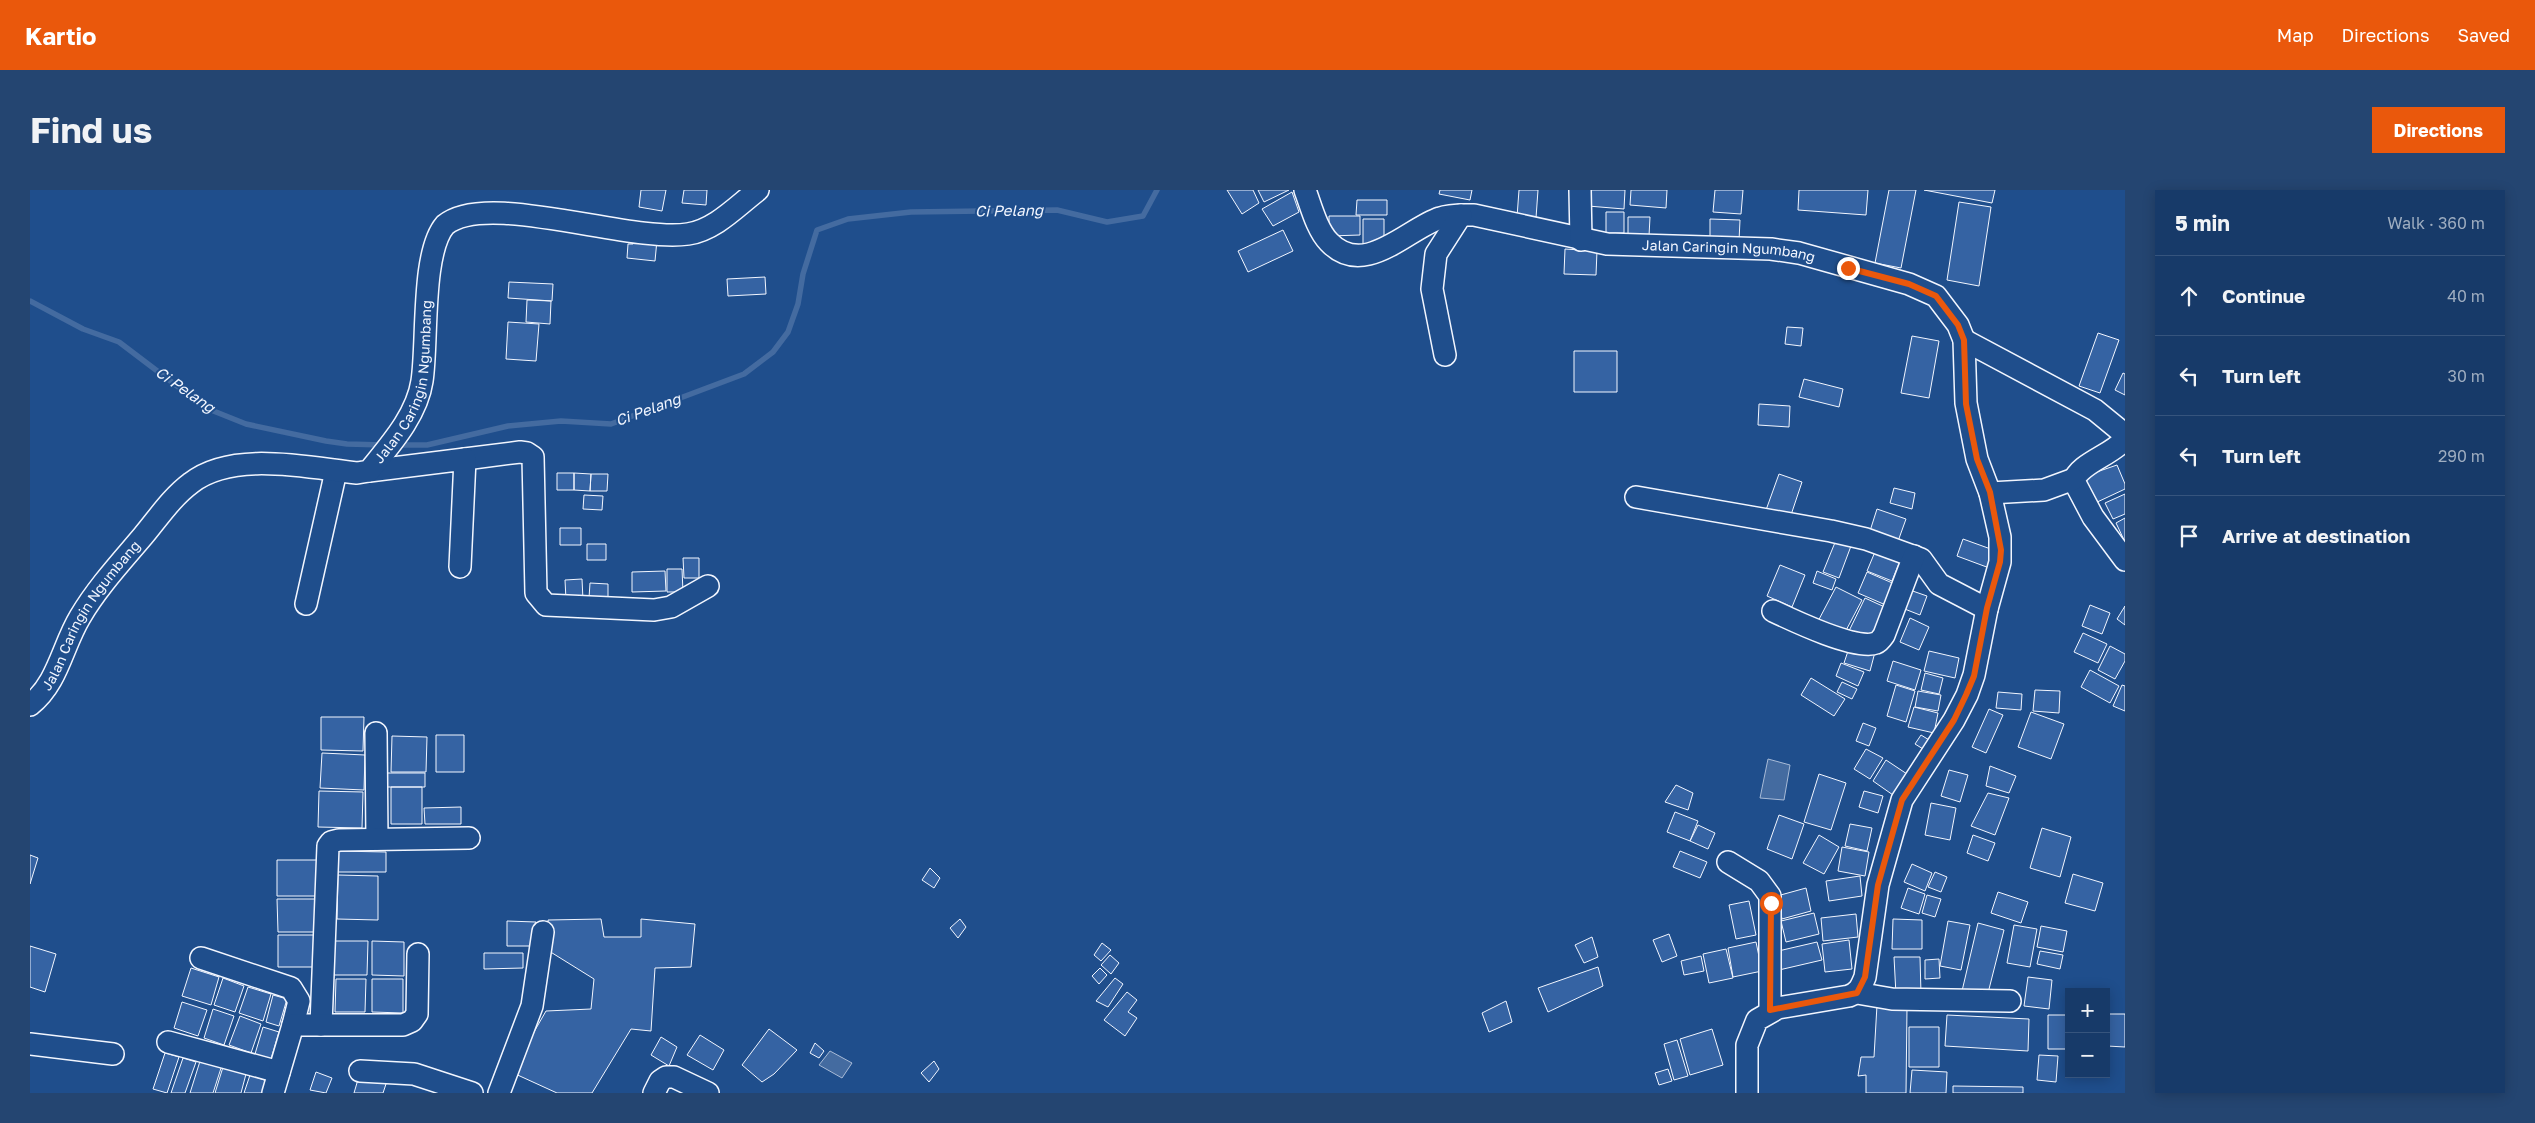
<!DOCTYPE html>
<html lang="en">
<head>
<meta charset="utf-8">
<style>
	body { margin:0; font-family:"Golos Text",sans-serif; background:#244571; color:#f1f3f6 }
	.controls { position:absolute; right:15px; bottom:15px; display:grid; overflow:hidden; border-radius:0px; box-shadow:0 2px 12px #0003 }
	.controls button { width:45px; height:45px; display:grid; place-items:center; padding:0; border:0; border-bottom:1px solid #36547d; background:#173a69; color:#f1f3f6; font:25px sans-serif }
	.stop { position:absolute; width:15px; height:15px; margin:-11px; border:4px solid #ea580c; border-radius:50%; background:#fff }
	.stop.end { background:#ea580c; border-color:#fff; box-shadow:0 1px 5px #0008 }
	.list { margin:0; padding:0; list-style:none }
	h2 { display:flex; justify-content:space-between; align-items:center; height:65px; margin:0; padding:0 20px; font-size:21px }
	h2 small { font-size:16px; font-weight:400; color:#9eadc0 }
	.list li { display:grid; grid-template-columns:32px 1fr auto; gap:15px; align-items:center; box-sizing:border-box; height:80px; padding:0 20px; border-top:1px solid #36547d }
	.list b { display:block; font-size:19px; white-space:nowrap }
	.list em { font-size:16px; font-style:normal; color:#9eadc0 }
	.icon { flex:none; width:28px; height:28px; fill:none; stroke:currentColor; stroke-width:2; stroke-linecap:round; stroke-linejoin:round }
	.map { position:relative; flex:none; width:2095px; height:903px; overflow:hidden; border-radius:0px }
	header { display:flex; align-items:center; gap:30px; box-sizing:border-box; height:70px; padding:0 25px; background:#ea580c; color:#fff }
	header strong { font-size:24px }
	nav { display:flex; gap:28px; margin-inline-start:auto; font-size:18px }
	.intro { display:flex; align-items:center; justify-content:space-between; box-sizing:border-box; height:120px; padding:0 30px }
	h1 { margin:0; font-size:35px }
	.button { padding:12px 22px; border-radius:0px; background:#ea580c; color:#fff; font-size:18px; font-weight:700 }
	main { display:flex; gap:30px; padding:0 30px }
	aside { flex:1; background:#173a69; border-radius:0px; box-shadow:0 2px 12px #0003 }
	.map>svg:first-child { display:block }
</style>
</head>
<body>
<header>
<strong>Kartio</strong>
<nav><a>Map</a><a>Directions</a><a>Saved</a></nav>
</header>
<div class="intro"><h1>Find us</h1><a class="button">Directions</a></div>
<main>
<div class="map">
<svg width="2095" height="903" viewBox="0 0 2095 903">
	<rect width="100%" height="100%" fill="#1f4e8c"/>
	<path fill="#446ba0" stroke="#a8bbd7" d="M 1738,569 L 1760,575 L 1754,610 L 1730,608 Z
		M 800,861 L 822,873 L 812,888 L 789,875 Z"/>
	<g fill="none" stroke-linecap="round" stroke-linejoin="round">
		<path stroke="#446ba0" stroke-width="5.5" d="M 0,111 L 53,139 L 89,152 L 176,218 L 216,234 L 296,251 L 317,254 L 354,255
			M 365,255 L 397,255 L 478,236 L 531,231 L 581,234 L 714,184 L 743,162 L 758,142 L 768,114 L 773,84 L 787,40 L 818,29 L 881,22 L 1027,20 L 1077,32 L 1113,26 L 1127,0"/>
	</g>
	<path fill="#3563a3" stroke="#f2f6ff" d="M 611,0 L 636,0 L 632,21 L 609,17 Z
		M 654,0 L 677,0 L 676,15 L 652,13 Z
		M 1197,0 L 1223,0 L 1229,13 L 1212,24 Z
		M 1228,0 L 1259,0 L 1234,12 Z
		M 1410,0 L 1442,0 L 1440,10 L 1409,4 Z
		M 1489,0 L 1508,0 L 1506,28 L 1487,27 Z
		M 1559,0 L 1595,0 L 1594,19 L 1558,16 Z
		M 1601,0 L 1637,0 L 1636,18 L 1600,15 Z
		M 1685,0 L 1713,0 L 1711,24 L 1683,22 Z
		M 1769,0 L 1838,0 L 1836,25 L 1768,20 Z
		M 1859,0 L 1886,0 L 1871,78 L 1845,73 Z
		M 1894,0 L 1965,0 L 1962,13 Z
		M 1262,2 L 1269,22 L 1243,36 L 1232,19 Z
		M 1327,10 L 1357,10 L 1357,25 L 1326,25 Z
		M 1929,12 L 1961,17 L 1949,96 L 1917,90 Z
		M 1576,22 L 1594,22 L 1594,43 L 1576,43 Z
		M 1299,26 L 1330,26 L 1330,45 L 1299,46 Z
		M 1598,27 L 1620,27 L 1619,46 L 1598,46 Z
		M 1333,29 L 1354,29 L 1354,56 L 1333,56 Z
		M 1680,29 L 1710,30 L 1709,51 L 1680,50 Z
		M 1253,40 L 1263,61 L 1218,82 L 1208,61 Z
		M 604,48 L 627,50 L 625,71 L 597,68 L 598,54 L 603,54 Z
		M 1535,59 L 1567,61 L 1566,85 L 1534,84 Z
		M 735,87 L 736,104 L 698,106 L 697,89 Z
		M 479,92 L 523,94 L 522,111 L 478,108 Z
		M 497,110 L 521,111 L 520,134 L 496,132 Z
		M 478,132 L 509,134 L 506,171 L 476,169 Z
		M 1757,137 L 1773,138 L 1771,156 L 1755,154 Z
		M 2068,143 L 2089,150 L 2070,203 L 2049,196 Z
		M 1882,146 L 1909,151 L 1899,208 L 1871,203 Z
		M 1544,161 L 1587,161 L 1587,202 L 1544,202 Z
		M 2093,183 L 2095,184 L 2095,205 L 2085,200 Z
		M 1774,189 L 1813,199 L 1809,217 L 1769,207 Z
		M 1729,214 L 1760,216 L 1759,237 L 1728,235 Z
		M 2087,275 L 2095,294 L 2095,299 L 2063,314 L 2055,286 Z
		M 527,283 L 544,283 L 544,300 L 527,300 Z
		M 544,283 L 561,284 L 560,301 L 544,300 Z
		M 561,284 L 578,284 L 577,301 L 560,301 Z
		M 1749,284 L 1772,292 L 1760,328 L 1736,320 Z
		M 1864,298 L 1885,303 L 1882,319 L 1860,313 Z
		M 2095,304 L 2095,324 L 2083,329 L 2075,313 Z
		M 554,305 L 573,306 L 572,320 L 553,319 Z
		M 1847,319 L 1876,329 L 1867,354 L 1839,344 Z
		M 2095,328 L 2095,352 L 2086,333 Z
		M 530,338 L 551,338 L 551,355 L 530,355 Z
		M 1933,349 L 1969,362 L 1962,379 L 1927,366 Z
		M 1806,350 L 1821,356 L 1809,388 L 1793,382 Z
		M 557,354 L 576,354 L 576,370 L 557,370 Z
		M 1847,357 L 1871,368 L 1862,391 L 1837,381 Z
		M 653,368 L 669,368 L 669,388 L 654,388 Z
		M 1750,375 L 1775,385 L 1762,417 L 1737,406 Z
		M 637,379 L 652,379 L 653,402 L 637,402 Z
		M 635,381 L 636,401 L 602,402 L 602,382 Z
		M 1787,381 L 1806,389 L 1802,400 L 1783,393 Z
		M 1837,382 L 1867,395 L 1858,416 L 1828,403 Z
		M 552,389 L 553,410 L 536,410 L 535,390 Z
		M 560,393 L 578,394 L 578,409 L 559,408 Z
		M 1806,397 L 1832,410 L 1812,448 L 1786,435 Z
		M 1874,398 L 1897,406 L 1890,425 L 1867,416 Z
		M 1835,408 L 1859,419 L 1842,453 L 1818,443 Z
		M 2060,415 L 2080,423 L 2072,444 L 2052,436 Z
		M 2095,416 L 2095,435 L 2087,429 Z
		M 1880,428 L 1899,437 L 1889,460 L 1870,452 Z
		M 2053,443 L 2077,454 L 2068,473 L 2044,462 Z
		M 1820,455 L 1845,462 L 1840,481 L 1814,473 Z
		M 2080,456 L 2095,464 L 2095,471 L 2085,489 L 2068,480 Z
		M 1899,461 L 1929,468 L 1925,488 L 1894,481 Z
		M 1863,471 L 1891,480 L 1885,500 L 1857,491 Z
		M 1811,473 L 1834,482 L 1828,496 L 1806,486 Z
		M 2060,480 L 2089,496 L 2080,513 L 2051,497 Z
		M 1895,483 L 1913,488 L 1909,504 L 1891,500 Z
		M 1781,488 L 1815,509 L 1804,526 L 1771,505 Z
		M 1812,492 L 1827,499 L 1822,509 L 1807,502 Z
		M 1866,495 L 1885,501 L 1876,532 L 1857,526 Z
		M 2092,495 L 2095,496 L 2095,521 L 2083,516 Z
		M 2005,500 L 2030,501 L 2029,523 L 2003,521 Z
		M 1888,501 L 1911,505 L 1908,521 L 1885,517 Z
		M 1968,502 L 1992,504 L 1991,520 L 1966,518 Z
		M 1884,517 L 1908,523 L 1904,543 L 1878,537 Z
		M 1959,519 L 1973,525 L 1956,563 L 1942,557 Z
		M 2001,522 L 2034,534 L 2021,569 L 1988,557 Z
		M 291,527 L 334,527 L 333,561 L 291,560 Z
		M 1833,533 L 1846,538 L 1839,556 L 1826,551 Z
		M 406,545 L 434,545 L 434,582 L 406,582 Z
		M 1891,545 L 1904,553 L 1898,562 L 1885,554 Z
		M 362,546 L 397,547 L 396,582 L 361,582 Z
		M 1836,559 L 1853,568 L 1840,589 L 1824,579 Z
		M 292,563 L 335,565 L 334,600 L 290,598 Z
		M 1856,570 L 1877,584 L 1863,605 L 1843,591 Z
		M 1960,576 L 1986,586 L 1979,603 L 1956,596 Z
		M 1919,580 L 1938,585 L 1930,612 L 1911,606 Z
		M 351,583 L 395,583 L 395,597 L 351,597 Z
		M 1789,584 L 1816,593 L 1801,640 L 1774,632 Z
		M 1646,595 L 1663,603 L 1658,620 L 1635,612 Z
		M 361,597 L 392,597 L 392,634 L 361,634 Z
		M 289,601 L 333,602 L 332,638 L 288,637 Z
		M 1834,601 L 1853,606 L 1848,623 L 1829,617 Z
		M 1958,603 L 1979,608 L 1965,645 L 1941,636 Z
		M 1901,613 L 1926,618 L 1920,650 L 1895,645 Z
		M 431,617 L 431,634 L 395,634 L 394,618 Z
		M 1645,622 L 1668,631 L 1660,651 L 1637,642 Z
		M 1749,625 L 1774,634 L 1762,669 L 1737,659 Z
		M 1820,634 L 1842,638 L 1837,661 L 1815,656 Z
		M 1668,635 L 1685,643 L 1678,659 L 1660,651 Z
		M 2012,638 L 2041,647 L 2030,687 L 2000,678 Z
		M 1789,645 L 1809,657 L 1794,684 L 1773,673 Z
		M 1943,645 L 1965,653 L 1958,671 L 1937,663 Z
		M 1812,657 L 1839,662 L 1835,686 L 1808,681 Z
		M 307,661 L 356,662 L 356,682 L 307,682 Z
		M 1650,661 L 1677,672 L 1670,688 L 1643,677 Z
		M 0,665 L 8,668 L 0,694 Z
		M 247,670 L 287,670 L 287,706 L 247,706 Z
		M 1882,674 L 1902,683 L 1895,701 L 1874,692 Z
		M 900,678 L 910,688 L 904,698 L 892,690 Z
		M 1905,682 L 1917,687 L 1911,702 L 1898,697 Z
		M 2043,684 L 2073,693 L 2065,721 L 2035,713 Z
		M 308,685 L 348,686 L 348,730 L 307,729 Z
		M 1830,686 L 1832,706 L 1799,711 L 1796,691 Z
		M 1776,698 L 1781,721 L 1752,729 L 1747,706 Z
		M 1878,698 L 1895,704 L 1889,724 L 1871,718 Z
		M 1968,702 L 1998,712 L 1991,733 L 1961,723 Z
		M 1897,705 L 1911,709 L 1905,727 L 1892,723 Z
		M 247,709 L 287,709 L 288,742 L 248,742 Z
		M 1719,711 L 1726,745 L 1706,749 L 1699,715 Z
		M 1784,723 L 1789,744 L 1756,752 L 1751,731 Z
		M 1826,724 L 1828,747 L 1793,751 L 1791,728 Z
		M 571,729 L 574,747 L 611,747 L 611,729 L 665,734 L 661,777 L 625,778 L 621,841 L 601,839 L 562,903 L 527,903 L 481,882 L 516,821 L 561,819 L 564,789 L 519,761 L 518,730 Z
		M 930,729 L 936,737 L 928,748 L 920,738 Z
		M 1863,729 L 1892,730 L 1892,759 L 1862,759 Z
		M 477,731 L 506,732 L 506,756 L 477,756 Z
		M 1918,731 L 1940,735 L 1931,780 L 1910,776 Z
		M 1948,733 L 1974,740 L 1957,807 L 1932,801 Z
		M 1984,735 L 2007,739 L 2000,777 L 1977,773 Z
		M 2011,736 L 2037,741 L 2033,762 L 2007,757 Z
		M 1639,744 L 1647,766 L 1632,772 L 1623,750 Z
		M 248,745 L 286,745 L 286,777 L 248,777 Z
		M 1562,747 L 1568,767 L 1554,773 L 1545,755 Z
		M 1819,750 L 1822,779 L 1795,782 L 1792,754 Z
		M 304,751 L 338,751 L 337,785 L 304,785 Z
		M 342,751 L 374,752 L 374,786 L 342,785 Z
		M 1726,752 L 1732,781 L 1703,787 L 1698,758 Z
		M 1787,752 L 1792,770 L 1749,780 L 1744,762 Z
		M 1072,753 L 1081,760 L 1071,771 L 1064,765 Z
		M 0,756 L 26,764 L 15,802 L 0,797 Z
		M 1696,759 L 1703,788 L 1679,793 L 1673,764 Z
		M 2010,761 L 2033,765 L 2030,779 L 2007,774 Z
		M 454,763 L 493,763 L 493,778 L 454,779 Z
		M 1080,765 L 1089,773 L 1081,784 L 1071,775 Z
		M 1671,766 L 1674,781 L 1654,785 L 1651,771 Z
		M 1864,767 L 1890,767 L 1891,804 L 1866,805 Z
		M 1909,769 L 1910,788 L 1895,789 L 1895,770 Z
		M 1568,777 L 1573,796 L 1518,822 L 1508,798 Z
		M 161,778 L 189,787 L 181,815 L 152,806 Z
		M 1070,778 L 1077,785 L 1069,794 L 1062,786 Z
		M 1998,787 L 2022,790 L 2019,819 L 1994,816 Z
		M 193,788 L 214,796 L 205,822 L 184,815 Z
		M 1085,788 L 1093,794 L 1078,817 L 1066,811 Z
		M 306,789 L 336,789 L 335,822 L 305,822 Z
		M 342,789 L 373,789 L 373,823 L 342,822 Z
		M 218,797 L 241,804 L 233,831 L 209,823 Z
		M 1097,802 L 1107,810 L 1098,822 L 1107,828 L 1095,846 L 1074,830 Z
		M 243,805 L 257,809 L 249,836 L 236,832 Z
		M 1476,811 L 1482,832 L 1459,842 L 1452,823 Z
		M 152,812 L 177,820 L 168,846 L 144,838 Z
		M 1847,815 L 1877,817 L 1876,903 L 1836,903 L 1836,885 L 1828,886 L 1831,867 L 1844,867 Z
		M 183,819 L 204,826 L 194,855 L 174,848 Z
		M 2078,824 L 2095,824 L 2095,857 L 2077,856 Z
		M 1917,825 L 1999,829 L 1998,861 L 1915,856 Z
		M 2018,825 L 2039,825 L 2039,859 L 2018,859 Z
		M 210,826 L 231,834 L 221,863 L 199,855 Z
		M 233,837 L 249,842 L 241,869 L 225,864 Z
		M 1879,837 L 1909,837 L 1909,877 L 1879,877 Z
		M 739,839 L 767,860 L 744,884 L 732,892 L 712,875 Z
		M 1682,839 L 1693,875 L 1660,885 L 1650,849 Z
		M 670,845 L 694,860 L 683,880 L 657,865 Z
		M 631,847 L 647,857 L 639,876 L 621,865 Z
		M 1647,850 L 1658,886 L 1644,890 L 1634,854 Z
		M 785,853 L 794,861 L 789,868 L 780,863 Z
		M 135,863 L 149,867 L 137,903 L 123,899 Z
		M 2009,865 L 2028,866 L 2026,892 L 2007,890 Z
		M 153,868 L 166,872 L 155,903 L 141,903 Z
		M 171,868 L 192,875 L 183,903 L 160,903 Z
		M 904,871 L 909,879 L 899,892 L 891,883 Z
		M 193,877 L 216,884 L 211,903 L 185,903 Z
		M 1638,879 L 1642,891 L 1629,895 L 1625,883 Z
		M 1882,880 L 1917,882 L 1916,903 L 1880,903 Z
		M 286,882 L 302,888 L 296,903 L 280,900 Z
		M 220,885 L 237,891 L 234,903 L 214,903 Z
		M 329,886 L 356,894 L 353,903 L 324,903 Z
		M 1923,896 L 1993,897 L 1993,903 L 1923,903 Z"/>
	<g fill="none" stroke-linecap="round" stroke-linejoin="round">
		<g stroke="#f2f6ff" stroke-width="24">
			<g id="minor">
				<path id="s1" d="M 1275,0 C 1281,16 1287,40 1299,52 C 1334,89 1377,39 1410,28 C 1421,24 1433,25 1444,25 L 1577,54 L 1741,59 L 1769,63 L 1879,94 L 1906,106 L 1928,135 L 1934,150 L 1936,213 L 1947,269 L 1960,303 L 1970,347 L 1970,372 L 1957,419 L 1944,485 L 1937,505 L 1924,530 L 1872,610 L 1848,695 L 1835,787 C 1831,797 1829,802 1819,806 L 1748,818 L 1727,830 L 1717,855 L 1717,903"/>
				<path d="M 1550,0 L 1551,50"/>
				<path d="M 1934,150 L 2065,220 L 2093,243 L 2094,250 C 2082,265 2048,274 2044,291 L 2063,327 L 2095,370"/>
				<path d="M 1415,165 L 1402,99 L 1406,64 L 1431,25"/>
				<path d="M 435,269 L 490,262 L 497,263 L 503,267 L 506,403 L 516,415 L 624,420 L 641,417 L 678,396"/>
				<path d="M 339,281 L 435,269 L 430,377"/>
				<path d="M 1960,303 L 2014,300 L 2044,289"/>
				<path d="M 1606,307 L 1801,341 L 1836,349 L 1891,369 L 1909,394 L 1957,419"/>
				<path d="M 276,414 L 306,281"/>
				<path d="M 1743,421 C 1762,430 1827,461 1846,453 C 1849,452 1852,448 1854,445 L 1884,366"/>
				<path id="s2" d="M 0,515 C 28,493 32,457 50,427 C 67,398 91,372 113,346 C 128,328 142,307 161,293 C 203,260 279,278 327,283 L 339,281 C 360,255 387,225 392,191 C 398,153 391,63 415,35 C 456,0 600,53 658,44 C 685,40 707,16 728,0"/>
				<path d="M 346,543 L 347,649"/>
				<path d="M 1698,672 L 1729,691 L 1740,706 L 1740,820"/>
				<path d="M 171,768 L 261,798 L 269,811 L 263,835"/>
				<path d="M 1827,803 L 1862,809 L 1980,811"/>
				<path d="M 291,835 L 298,656 L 301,652 L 309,650 L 439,648"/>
				<path d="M 138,852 L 249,882"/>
				<path d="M 0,854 L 83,864"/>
				<path d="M 330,881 L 384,884 L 442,903"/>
				<path d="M 243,903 L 263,835 L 373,835 L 382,831 L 387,824 L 388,764"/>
				<path d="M 469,903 L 502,816 L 513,742"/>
				<path d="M 624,903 L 630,891 L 636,887 L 644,887 L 678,903"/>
			</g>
		</g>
		<use href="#minor" stroke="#1f4e8c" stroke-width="21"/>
	</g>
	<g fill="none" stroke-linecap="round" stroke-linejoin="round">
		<path stroke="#ea580c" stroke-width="6" d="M 1741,713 L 1740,820 L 1827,803 L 1835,787 L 1848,695 L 1872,610 L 1924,530 L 1936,505 L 1944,486 L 1957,418 L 1970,372 L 1971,360 L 1960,302 L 1947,269 L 1936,214 L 1934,150 L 1928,135 L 1906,106 L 1879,94 L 1818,78"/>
	</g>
	<g text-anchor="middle" stroke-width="4" stroke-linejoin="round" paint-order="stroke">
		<g font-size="14" fill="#f2f6ff" stroke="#1f4e8c">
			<text dy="5" stroke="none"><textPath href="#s1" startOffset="474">Jalan Caringin Ngumbang</textPath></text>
			<text dy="5" stroke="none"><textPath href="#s2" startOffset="559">Jalan Caringin Ngumbang</textPath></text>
			<text dy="5" stroke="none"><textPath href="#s2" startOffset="109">Jalan Caringin Ngumbang</textPath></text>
		</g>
		<g font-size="15" font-style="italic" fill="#f2f6ff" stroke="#1f4e8c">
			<text transform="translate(979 21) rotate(-1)" y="5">Ci Pelang</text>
			<text transform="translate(155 200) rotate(35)" y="5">Ci Pelang</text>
			<text transform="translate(618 220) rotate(-20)" y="5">Ci Pelang</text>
		</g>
	</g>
</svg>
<div class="controls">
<button>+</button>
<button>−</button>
</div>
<div class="stop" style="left:1741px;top:713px"></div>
<div class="stop end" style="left:1818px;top:78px"></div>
</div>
<aside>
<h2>5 min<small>Walk · 360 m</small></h2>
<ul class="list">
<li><svg class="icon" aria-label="ahead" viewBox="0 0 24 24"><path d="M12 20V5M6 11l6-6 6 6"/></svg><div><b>Continue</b></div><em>40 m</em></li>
<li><svg class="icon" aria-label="left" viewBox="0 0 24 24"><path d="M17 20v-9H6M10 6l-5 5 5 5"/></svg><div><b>Turn left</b></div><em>30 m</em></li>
<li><svg class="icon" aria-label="left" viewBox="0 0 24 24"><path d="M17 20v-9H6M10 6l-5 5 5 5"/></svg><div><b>Turn left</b></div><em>290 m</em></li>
<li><svg class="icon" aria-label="arrive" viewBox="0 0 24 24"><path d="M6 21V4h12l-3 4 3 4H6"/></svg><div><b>Arrive at destination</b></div></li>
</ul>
</aside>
</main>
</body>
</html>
